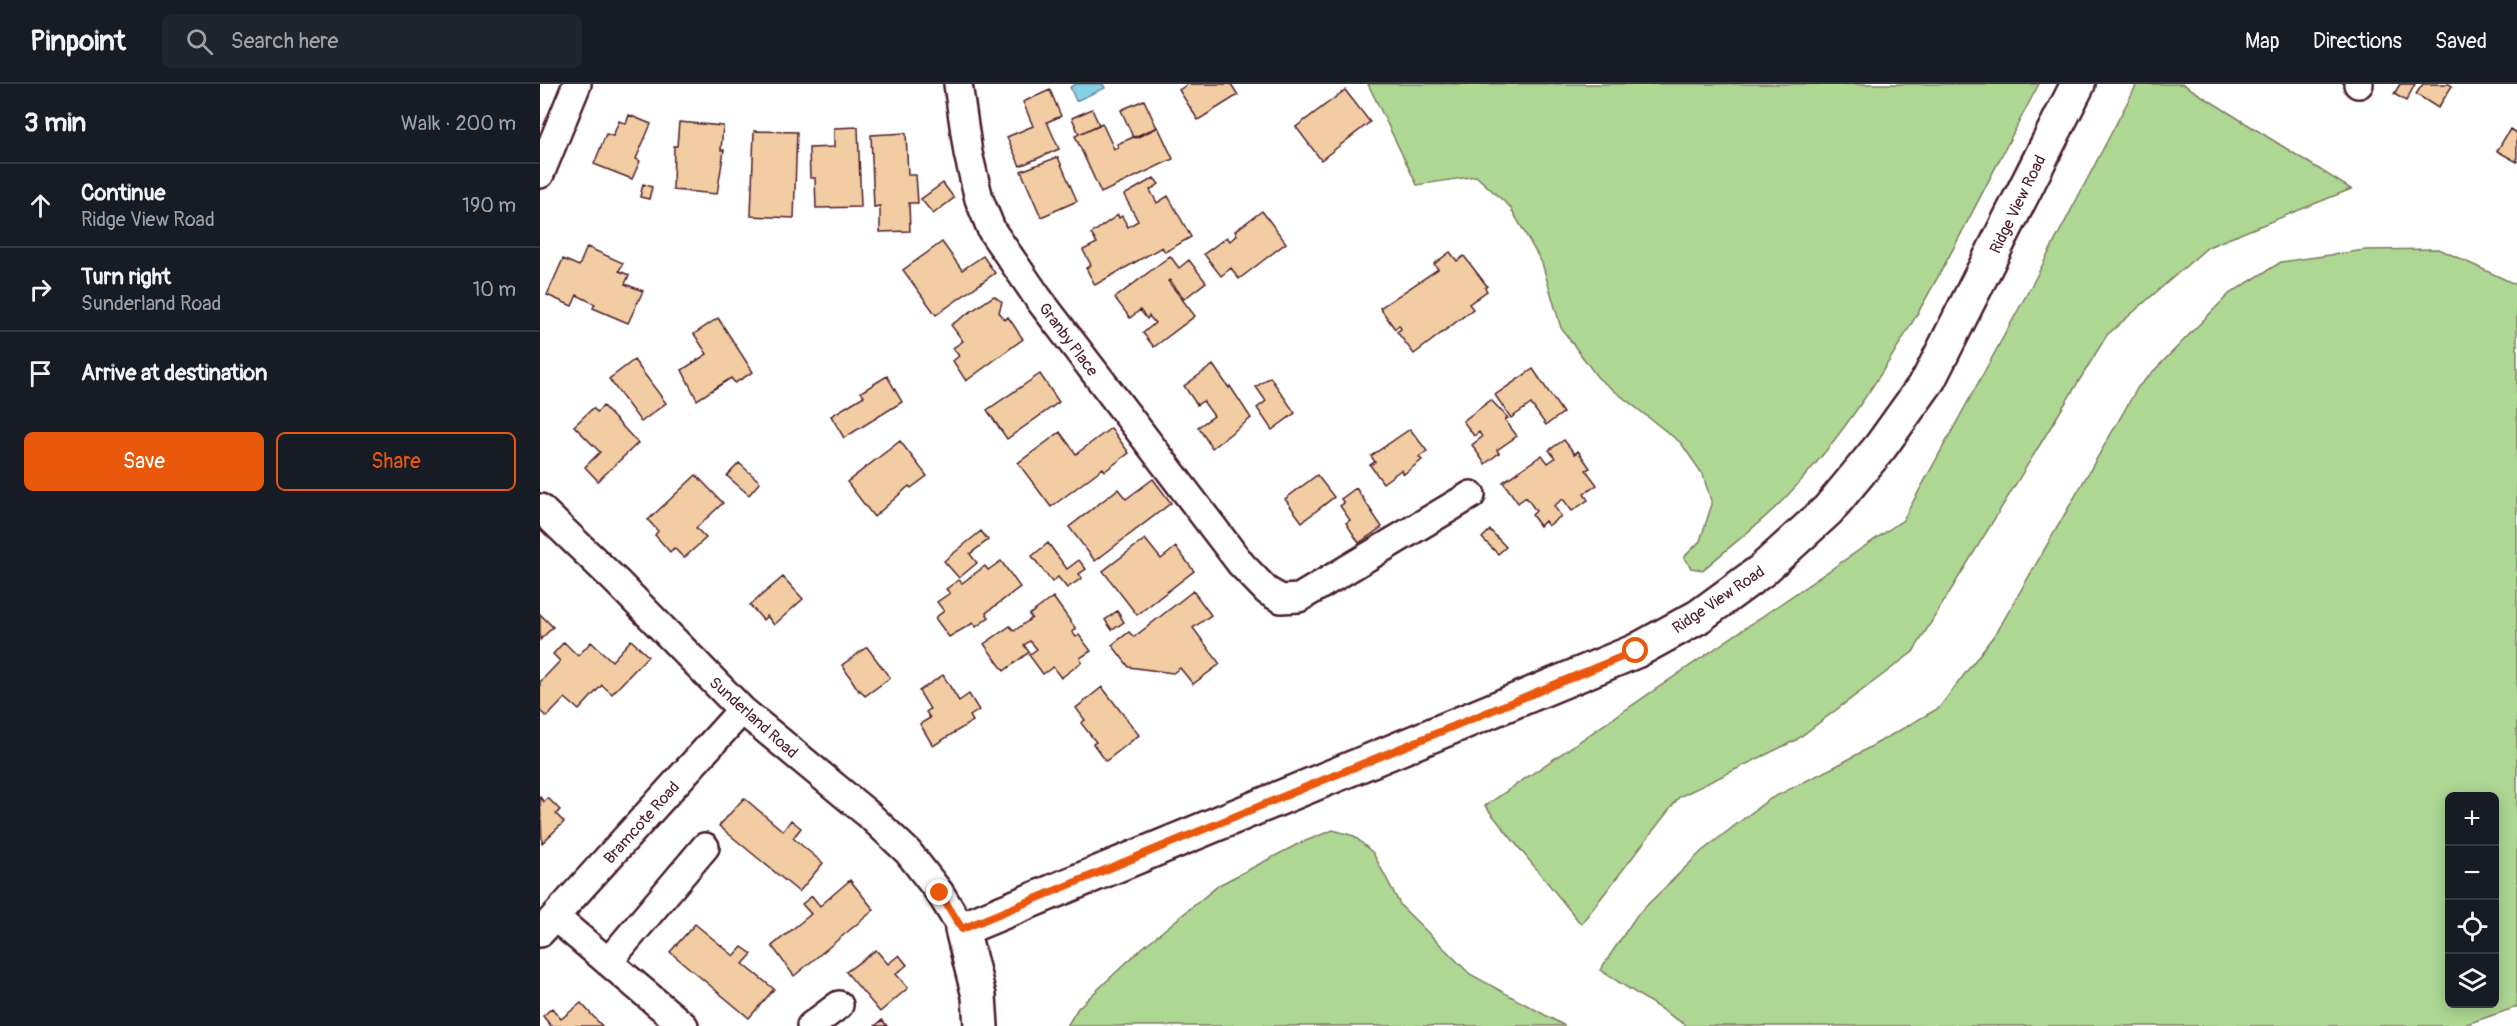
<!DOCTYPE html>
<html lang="en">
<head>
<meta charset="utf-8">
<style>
	body { margin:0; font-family:Pangolin,sans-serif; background:#20242c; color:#f1f3f6 }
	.controls { position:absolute; right:18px; bottom:18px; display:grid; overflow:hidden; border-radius:9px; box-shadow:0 3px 15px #0003 }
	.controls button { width:54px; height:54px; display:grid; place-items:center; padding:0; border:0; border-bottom:2px solid #363941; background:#171b24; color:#f1f3f6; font:30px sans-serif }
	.stop { position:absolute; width:18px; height:18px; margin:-14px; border:4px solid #ea580c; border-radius:50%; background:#fff }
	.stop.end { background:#ea580c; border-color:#fff; box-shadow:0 2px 6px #0008 }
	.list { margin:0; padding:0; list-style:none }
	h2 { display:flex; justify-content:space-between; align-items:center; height:78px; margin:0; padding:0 24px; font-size:26px }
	h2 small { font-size:20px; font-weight:400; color:#9ea1a6 }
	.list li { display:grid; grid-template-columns:39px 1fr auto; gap:18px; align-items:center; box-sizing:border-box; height:84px; padding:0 24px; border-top:2px solid #363941 }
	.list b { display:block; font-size:22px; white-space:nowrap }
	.list p { margin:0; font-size:20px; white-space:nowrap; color:#9ea1a6 }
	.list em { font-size:20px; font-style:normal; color:#9ea1a6 }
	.actions { display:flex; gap:12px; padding:18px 24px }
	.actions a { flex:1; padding:14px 0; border:2px solid #ea580c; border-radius:9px; text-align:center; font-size:21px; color:#ea580c }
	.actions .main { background:#ea580c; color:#fff }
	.icon { flex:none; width:33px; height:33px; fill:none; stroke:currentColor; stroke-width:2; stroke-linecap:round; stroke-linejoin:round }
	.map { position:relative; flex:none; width:1977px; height:942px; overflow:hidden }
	header { display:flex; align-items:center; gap:36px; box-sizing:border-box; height:84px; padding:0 30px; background:#171b24; border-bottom:2px solid #363941 }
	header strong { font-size:28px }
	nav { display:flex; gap:33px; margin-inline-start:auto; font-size:21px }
	.search { width:420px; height:54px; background:#20242c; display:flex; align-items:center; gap:15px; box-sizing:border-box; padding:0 21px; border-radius:9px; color:#9ea1a6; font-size:22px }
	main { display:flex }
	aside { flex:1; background:#171b24 }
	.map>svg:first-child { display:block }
</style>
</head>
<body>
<header>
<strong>Pinpoint</strong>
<div class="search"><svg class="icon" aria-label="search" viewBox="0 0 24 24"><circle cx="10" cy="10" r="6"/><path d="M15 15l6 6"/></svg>Search here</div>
<nav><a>Map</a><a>Directions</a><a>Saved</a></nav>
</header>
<main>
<aside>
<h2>3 min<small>Walk · 200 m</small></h2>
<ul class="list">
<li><svg class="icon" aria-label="ahead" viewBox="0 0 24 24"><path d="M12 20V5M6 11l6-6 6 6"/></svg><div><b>Continue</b><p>Ridge View Road</p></div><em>190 m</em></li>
<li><svg class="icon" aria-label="right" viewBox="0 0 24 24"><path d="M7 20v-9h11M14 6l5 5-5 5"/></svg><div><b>Turn right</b><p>Sunderland Road</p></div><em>10 m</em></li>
<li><svg class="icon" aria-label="arrive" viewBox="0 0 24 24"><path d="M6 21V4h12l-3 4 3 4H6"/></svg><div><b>Arrive at destination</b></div></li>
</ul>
<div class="actions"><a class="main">Save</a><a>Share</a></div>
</aside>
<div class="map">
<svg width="1977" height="942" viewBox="0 0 1977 942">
	<rect width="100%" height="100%" fill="#fff"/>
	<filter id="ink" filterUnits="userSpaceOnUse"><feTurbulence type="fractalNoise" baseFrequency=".0167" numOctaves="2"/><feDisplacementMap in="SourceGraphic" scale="12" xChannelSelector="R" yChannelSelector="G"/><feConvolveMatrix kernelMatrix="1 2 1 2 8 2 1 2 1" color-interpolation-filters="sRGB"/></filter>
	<g filter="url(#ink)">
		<path fill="#aed794" stroke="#7c7b60" stroke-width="1.5" fill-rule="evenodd" d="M 828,0 L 1499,0 C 1425,138 1354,300 1245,414 C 1220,440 1190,462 1163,486 L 1151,484 L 1144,473 L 1160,457 L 1172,420 L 1163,391 L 1141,359 L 1058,294 L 1021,244 L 1002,179 L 970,123 L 936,92 L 877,101 Z
			M 1597,0 L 1643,0 L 1811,105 L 1668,163 L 1567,251 L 1373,568 L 1256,656 L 1139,713 L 1041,840 L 945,722 L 1363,436 L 1494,197 Z
			M 1899,165 L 1977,201 L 1977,923 L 1921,942 L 1147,942 L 1060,886 L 1097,831 L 1162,767 L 1228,716 L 1302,679 L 1399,624 L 1458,546 L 1598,303 L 1689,210 L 1741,178 L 1825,166 ZM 1910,712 L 1954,712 L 1954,920 L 1910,920 Z
			M 793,746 L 814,752 L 833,769 L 861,822 L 930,890 L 1025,942 L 527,942 L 538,924 L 602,864 L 679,801 L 758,760 Z"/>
		<path fill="#86d1e6" stroke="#6e8a9b" stroke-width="1.5" d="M 536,0 L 563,0 L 565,4 L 536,17 L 530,3 Z"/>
		<path fill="#f2cca2" stroke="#4a1f2b" stroke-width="1.5" d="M 648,0 L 691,0 L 698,11 L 658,36 L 639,6 Z
			M 1860,0 L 1875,0 L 1866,17 L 1854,10 Z
			M 1883,0 L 1909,0 L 1912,2 L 1898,24 L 1876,10 Z
			M 510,6 L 521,32 L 507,38 L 519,65 L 480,82 L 467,53 L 493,42 L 483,18 Z
			M 805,6 L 830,38 L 781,76 L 756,43 Z
			M 604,16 L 617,44 L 596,54 L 593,53 L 581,26 Z
			M 552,25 L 559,41 L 539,50 L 532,34 Z
			M 89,31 L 111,40 L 96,75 L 100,77 L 92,95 L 54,80 L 66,50 L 73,52 L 79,37 L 86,40 Z
			M 139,38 L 183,42 L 181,66 L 184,66 L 177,110 L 133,106 L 134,62 L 137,62 Z
			M 562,39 L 574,65 L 578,63 L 577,60 L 618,43 L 633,75 L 561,109 L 535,52 Z
			M 318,43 L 321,123 L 276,124 L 275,94 L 270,94 L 269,64 L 294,63 L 294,44 Z
			M 1970,45 L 1977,49 L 1977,78 L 1957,67 Z
			M 214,47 L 257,48 L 254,134 L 211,132 Z
			M 366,49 L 368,91 L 376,91 L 378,119 L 369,119 L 370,147 L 340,148 L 340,122 L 334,123 L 331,51 Z
			M 518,73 L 537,117 L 501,133 L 481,87 Z
			M 614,94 L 619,100 L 610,106 L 617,119 L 628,112 L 651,153 L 625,168 L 622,163 L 555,201 L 546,184 L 551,181 L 543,166 L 557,159 L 551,150 L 578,131 L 579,134 L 582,132 L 588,143 L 598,137 L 584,111 Z
			M 403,99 L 414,114 L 393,130 L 381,115 Z
			M 103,100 L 112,103 L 109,115 L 100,113 Z
			M 722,127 L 746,159 L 699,195 L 691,184 L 681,192 L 664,170 L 687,153 L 690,157 L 697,151 L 695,147 Z
			M 402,158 L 422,186 L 443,172 L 455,189 L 396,231 L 363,186 Z
			M 47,163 L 83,179 L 79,187 L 89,191 L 85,200 L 103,207 L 88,239 L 53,224 L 55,220 L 37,211 L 32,222 L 7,211 L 23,175 L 39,182 Z
			M 910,168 L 917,177 L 924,172 L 947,202 L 945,204 L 947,207 L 929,220 L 933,225 L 874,270 L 857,248 L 861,245 L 859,241 L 855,245 L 840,224 L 898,185 L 894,180 Z
			M 630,172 L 639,184 L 649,176 L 666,198 L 644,215 L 630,196 L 628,197 L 655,232 L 614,263 L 603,249 L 615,239 L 609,232 L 607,235 L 600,226 L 590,234 L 575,214 Z
			M 454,212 L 462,218 L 459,228 L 465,236 L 468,233 L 483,255 L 426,297 L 413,277 L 419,272 L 413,264 L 423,257 L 411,241 Z
			M 178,234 L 213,288 L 195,299 L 191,294 L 157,316 L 142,286 L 167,270 L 154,250 Z
			M 94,276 L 126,319 L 101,338 L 69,295 Z
			M 673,281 L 689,304 L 690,302 L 711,334 L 672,364 L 658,343 L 674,332 L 663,317 L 657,321 L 644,302 Z
			M 993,285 L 1023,329 L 1006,341 L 991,320 L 971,334 L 955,311 Z
			M 500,290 L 519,318 L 467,355 L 447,326 Z
			M 347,292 L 362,318 L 304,354 L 291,332 L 324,312 L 321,308 Z
			M 730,293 L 755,329 L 732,346 L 717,324 L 726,317 L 716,303 Z
			M 951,316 L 968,334 L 965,336 L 977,352 L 957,366 L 959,369 L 945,380 L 932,361 L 942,353 L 939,348 L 934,352 L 923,337 Z
			M 63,322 L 98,359 L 58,397 L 45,383 L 60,368 L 34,342 L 53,324 L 57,328 Z
			M 571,344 L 589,369 L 565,387 L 563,384 L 511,423 L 478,379 L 520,348 L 536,370 Z
			M 870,345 L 887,367 L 879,373 L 882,376 L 864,390 L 861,386 L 843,399 L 830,381 L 835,378 L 831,372 Z
			M 1024,356 L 1035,370 L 1038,367 L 1050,384 L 1046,386 L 1057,401 L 1044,410 L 1048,416 L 1032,427 L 1023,415 L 1014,422 L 1021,432 L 1008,442 L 1005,437 L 1000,442 L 992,431 L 996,427 L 986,413 L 978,419 L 963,398 L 1002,371 L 1008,379 L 1015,374 L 1009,366 Z
			M 360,357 L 387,392 L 371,404 L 369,402 L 334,433 L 307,398 Z
			M 199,379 L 220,398 L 209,411 L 187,392 Z
			M 156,391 L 183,419 L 156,444 L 166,454 L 144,474 L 134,464 L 130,468 L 115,451 L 118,447 L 108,436 Z
			M 777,391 L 794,413 L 762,438 L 745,415 Z
			M 613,395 L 631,419 L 555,477 L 529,443 L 578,405 L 586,415 Z
			M 816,404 L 842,443 L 819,459 L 806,439 L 810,436 L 800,422 L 804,419 L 801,415 Z
			M 950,446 L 966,463 L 958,470 L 942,454 Z
			M 441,447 L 448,456 L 430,470 L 437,479 L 419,494 L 404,477 Z
			M 605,455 L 621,475 L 636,463 L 654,487 L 597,531 L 563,487 Z
			M 508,459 L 527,485 L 539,476 L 546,485 L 539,490 L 542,494 L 527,504 L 518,493 L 512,498 L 492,472 Z
			M 461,477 L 480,503 L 446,529 L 449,533 L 436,543 L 433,539 L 409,553 L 395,534 L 404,527 L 397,518 L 410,509 L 406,505 L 419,496 L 422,499 L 445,482 L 448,486 Z
			M 243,493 L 263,515 L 234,541 L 227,532 L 223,536 L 210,521 Z
			M 653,507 L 671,531 L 653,544 L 680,580 L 653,600 L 640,584 L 633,589 L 589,583 L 572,561 L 589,548 L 594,553 Z
			M 513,513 L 536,545 L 532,548 L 536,553 L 539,551 L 551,567 L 540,574 L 542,578 L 521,594 L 513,583 L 503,590 L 489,571 L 497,565 L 490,557 L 484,561 L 489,568 L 464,587 L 444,560 L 470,542 L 474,547 L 492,534 L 489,531 Z
			M 577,527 L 584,538 L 572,546 L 565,536 Z
			M 0,530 L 13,543 L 0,556 Z
			M 91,556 L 108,572 L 72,610 L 62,601 L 39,626 L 25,614 L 7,633 L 0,627 L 0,598 L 20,577 L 13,570 L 24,558 L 38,572 L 51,558 L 72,577 Z
			M 327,563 L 350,594 L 325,612 L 320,606 L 319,607 L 302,581 Z
			M 403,591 L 419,617 L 429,610 L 439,626 L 430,632 L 433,637 L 393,662 L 380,640 L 390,634 L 386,628 L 390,625 L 379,607 Z
			M 562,603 L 599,651 L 566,677 L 553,660 L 556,658 L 541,639 L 545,636 L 536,624 Z
			M 0,713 L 4,718 L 8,714 L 20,726 L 16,730 L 24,738 L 2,759 Z
			M 204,714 L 243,747 L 251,736 L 261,744 L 253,754 L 283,779 L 259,808 L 179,742 Z
			M 310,796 L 334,826 L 254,892 L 232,862 L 271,830 L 262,820 L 272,812 L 280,822 Z
			M 155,840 L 194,872 L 202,863 L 212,870 L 203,880 L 234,905 L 209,934 L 130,868 Z
			M 336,866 L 348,880 L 359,871 L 367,881 L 356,890 L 368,904 L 340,928 L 306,888 Z
			M 41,919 L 62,942 L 11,942 L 3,932 L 12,924 L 21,935 Z
			M 342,936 L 347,942 L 335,942 Z"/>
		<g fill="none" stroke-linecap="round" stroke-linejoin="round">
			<g stroke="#4a1f2b" stroke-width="32">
				<path id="minor" d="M 418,0 L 428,69 L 439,115 L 452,147 L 498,214 L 701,480 L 727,507 L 741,515 L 759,514 L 931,411
					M 1818,0 L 1819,0
					M 0,90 L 37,0
					M 0,424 L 77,498 L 202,626 L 328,730 L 368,768 L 400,809 L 422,845
					M 15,833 L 144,942
					M 0,849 L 202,626
					M 68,878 L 165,763
					M 271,942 L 299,921"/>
			</g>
			<g stroke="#4a1f2b" stroke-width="38">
				<path id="tertiary" d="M 441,942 L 439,912 L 422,845 L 1096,567 L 1158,533 L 1221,487 L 1288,426 L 1341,362 L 1389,295 L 1538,0"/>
			</g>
			<use href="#minor" stroke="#fff" stroke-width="27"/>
			<use href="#tertiary" stroke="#fff" stroke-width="33"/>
		</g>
	</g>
	<g fill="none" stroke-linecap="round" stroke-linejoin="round" filter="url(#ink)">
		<path stroke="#ea580c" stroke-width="8" d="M 400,809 L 422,845 L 1096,567"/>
	</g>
	<g text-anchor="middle" stroke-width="4.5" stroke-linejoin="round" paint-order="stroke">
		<g font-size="16" fill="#4a1f2b" stroke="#fff">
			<text transform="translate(1477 120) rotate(-64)" y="6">Ridge View Road</text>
			<text transform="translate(529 255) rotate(53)" y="6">Granby Place</text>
			<text transform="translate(1178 515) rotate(-34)" y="6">Ridge View Road</text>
			<text transform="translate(214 633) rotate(42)" y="6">Sunderland Road</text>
			<text transform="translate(101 738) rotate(-48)" y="6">Bramcote Road</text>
		</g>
	</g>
</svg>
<div class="controls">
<button>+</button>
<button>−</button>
<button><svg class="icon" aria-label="locate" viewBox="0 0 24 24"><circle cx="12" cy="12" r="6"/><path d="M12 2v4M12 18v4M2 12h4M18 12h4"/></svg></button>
<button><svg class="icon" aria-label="layers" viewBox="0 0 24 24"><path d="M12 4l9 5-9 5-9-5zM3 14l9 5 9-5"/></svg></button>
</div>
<div class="stop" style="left:1096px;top:567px"></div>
<div class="stop end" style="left:400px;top:809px"></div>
</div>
</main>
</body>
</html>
